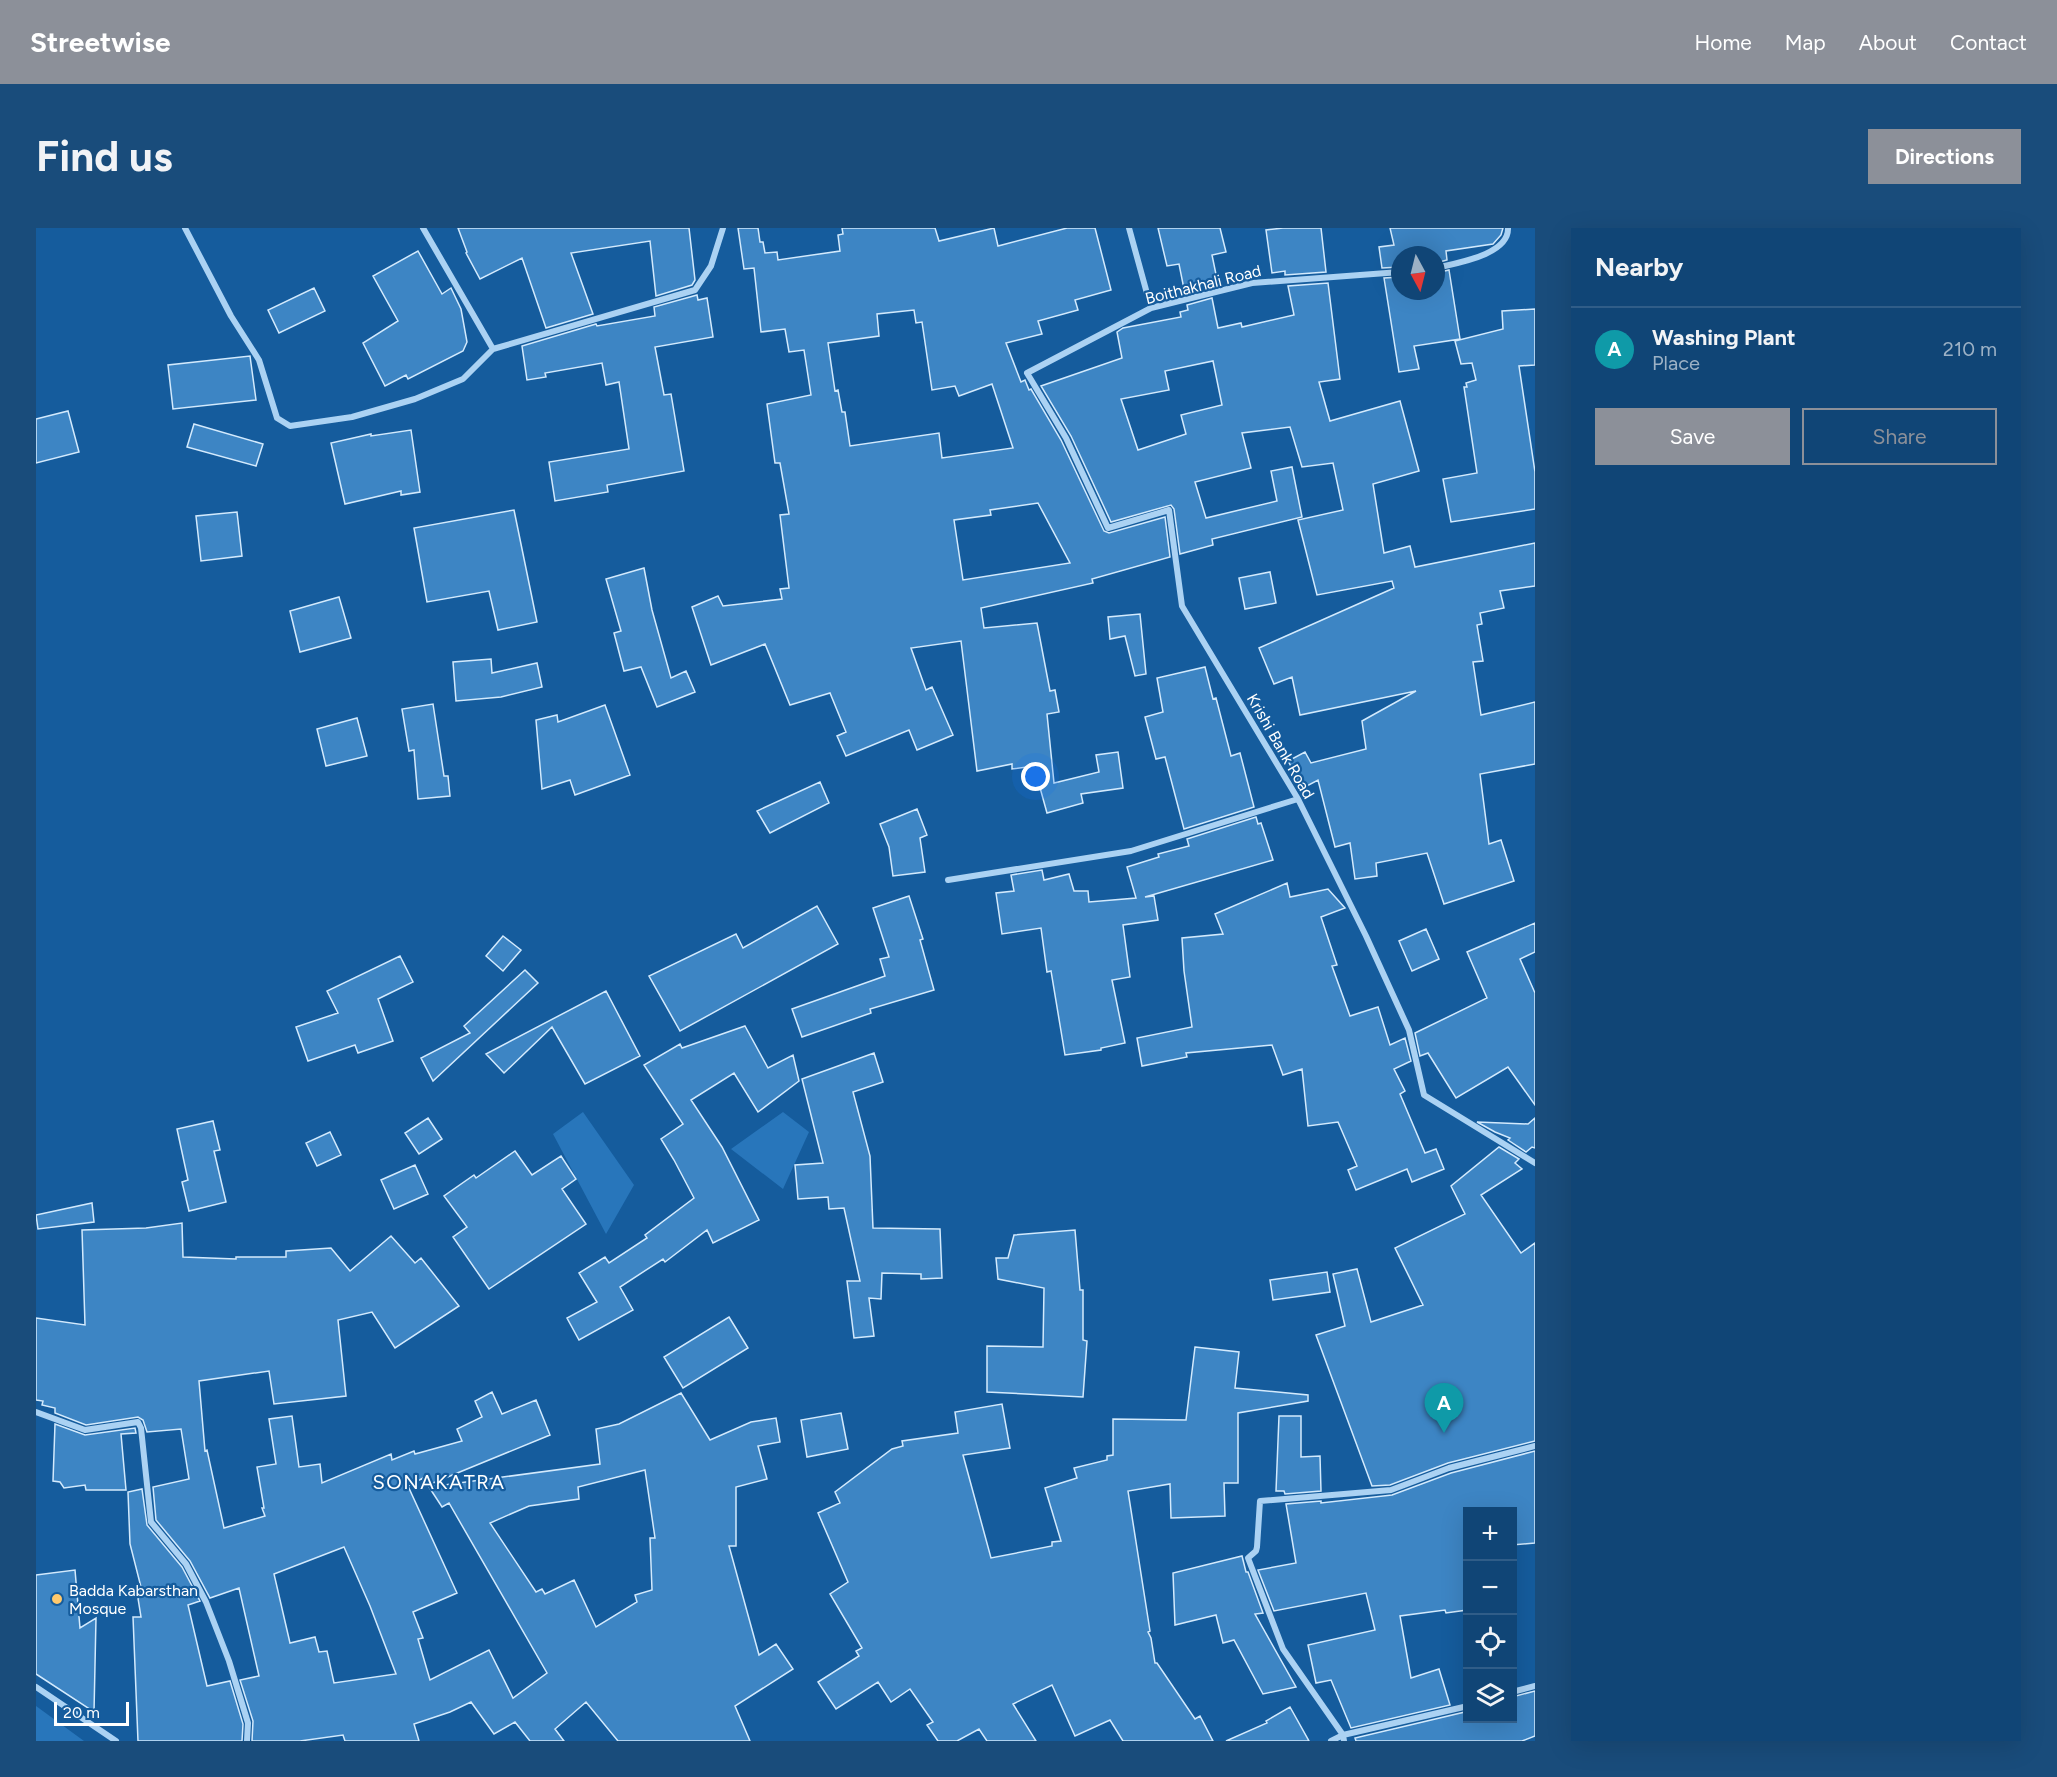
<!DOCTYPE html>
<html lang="en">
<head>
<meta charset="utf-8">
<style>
	body { margin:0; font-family:Figtree,sans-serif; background:#194c7b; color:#f1f3f6 }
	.controls { position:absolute; right:18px; bottom:18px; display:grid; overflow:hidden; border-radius:0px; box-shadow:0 6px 24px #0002 }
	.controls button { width:54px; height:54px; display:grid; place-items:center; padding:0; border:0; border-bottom:2px solid #305d88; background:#104576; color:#f1f3f6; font:30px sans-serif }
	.compass { position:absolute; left:1355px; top:18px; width:54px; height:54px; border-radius:50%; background:#104576; box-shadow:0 6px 24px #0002; rotate:173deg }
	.scale { position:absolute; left:18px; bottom:15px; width:75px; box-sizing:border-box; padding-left:6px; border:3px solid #fff; border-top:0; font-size:16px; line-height:21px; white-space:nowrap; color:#fff; -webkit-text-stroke:4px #155c9d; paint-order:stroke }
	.you { position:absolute; left:1000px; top:549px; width:21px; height:21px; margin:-15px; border:4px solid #fff; border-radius:50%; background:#1a73e8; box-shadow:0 0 0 9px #1a73e833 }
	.badge { display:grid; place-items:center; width:39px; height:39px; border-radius:50%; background:#8c9099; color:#fff; font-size:20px; font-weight:700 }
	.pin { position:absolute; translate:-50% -50px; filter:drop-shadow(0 2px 3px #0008) }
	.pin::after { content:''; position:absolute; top:32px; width:21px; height:18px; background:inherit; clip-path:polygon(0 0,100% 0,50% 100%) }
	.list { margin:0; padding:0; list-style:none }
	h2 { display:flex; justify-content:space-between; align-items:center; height:78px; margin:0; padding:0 24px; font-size:26px }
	h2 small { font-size:20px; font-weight:400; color:#9cb1c5 }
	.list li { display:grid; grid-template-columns:39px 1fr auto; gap:18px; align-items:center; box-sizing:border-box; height:84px; padding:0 24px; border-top:2px solid #305d88 }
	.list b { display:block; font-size:22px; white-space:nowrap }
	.list p { margin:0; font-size:20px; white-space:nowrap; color:#9cb1c5 }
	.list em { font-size:20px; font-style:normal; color:#9cb1c5 }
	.actions { display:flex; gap:12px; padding:18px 24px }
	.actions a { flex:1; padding:14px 0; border:2px solid #8c9099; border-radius:0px; text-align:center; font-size:21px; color:#8c9099 }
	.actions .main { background:#8c9099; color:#fff }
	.icon { flex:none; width:33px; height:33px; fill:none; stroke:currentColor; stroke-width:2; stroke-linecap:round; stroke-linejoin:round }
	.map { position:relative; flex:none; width:1499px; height:1513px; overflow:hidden; border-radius:0px }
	header { display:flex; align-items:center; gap:36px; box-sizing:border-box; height:84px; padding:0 30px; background:#8c9099; color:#fff }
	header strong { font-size:28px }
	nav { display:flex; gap:33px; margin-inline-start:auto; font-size:21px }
	.intro { display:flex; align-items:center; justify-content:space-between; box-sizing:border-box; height:144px; padding:0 36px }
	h1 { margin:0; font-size:42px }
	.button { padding:15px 27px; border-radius:0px; background:#8c9099; color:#fff; font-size:21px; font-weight:700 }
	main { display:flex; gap:36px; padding:0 36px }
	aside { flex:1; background:#104576; border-radius:0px; box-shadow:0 6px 24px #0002 }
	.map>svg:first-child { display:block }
</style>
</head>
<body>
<header>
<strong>Streetwise</strong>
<nav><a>Home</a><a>Map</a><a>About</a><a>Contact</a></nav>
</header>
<div class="intro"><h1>Find us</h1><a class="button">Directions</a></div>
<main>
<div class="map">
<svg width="1499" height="1513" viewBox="0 0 1499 1513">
	<rect width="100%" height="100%" fill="#155c9d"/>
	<path fill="#2876bb" d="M 547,884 L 598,957 L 570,1006 L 517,906 Z
		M 747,884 L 773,904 L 747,961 L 695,921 Z
		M 0,1478 L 48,1513 L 0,1513 Z"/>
	<path fill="#3d85c4" stroke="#d3eafd" stroke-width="1.5" fill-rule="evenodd" d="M 422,0 L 653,0 L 659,52 L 656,57 L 620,68 L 614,13 L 535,25 L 557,86 L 510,100 L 486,30 L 444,51 L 430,25 L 431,24 Z
		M 702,0 L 722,0 L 724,14 L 727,14 L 729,25 L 741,24 L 742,32 L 804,23 L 802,7 L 807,6 L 806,0 L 899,0 L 903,13 L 958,0 L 962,18 L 1031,0 L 1059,0 L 1075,62 L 1039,72 L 1042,82 L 1002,93 L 1006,106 L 970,115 L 985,154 L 989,152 L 993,162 L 995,161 L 1025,212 L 1068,303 L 1073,305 L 1129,289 L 1134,329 L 1056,351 L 1057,355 L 945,380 L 948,400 L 1001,395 L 1014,463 L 1019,462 L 1023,484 L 1011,486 L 1018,555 L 1063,544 L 1060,527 L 1082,524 L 1087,560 L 1045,566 L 1047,575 L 1011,585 L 998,538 L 976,541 L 976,536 L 941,543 L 925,413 L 875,420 L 890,462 L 896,459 L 917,507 L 881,522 L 873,502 L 810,528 L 801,508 L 810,504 L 794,465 L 754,477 L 729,416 L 675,437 L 656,379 L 682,368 L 687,378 L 746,371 L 744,361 L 753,360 L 744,287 L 753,286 L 744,235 L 739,235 L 731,176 L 775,167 L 768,122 L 753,124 L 749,101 L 725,104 L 718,40 L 708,41 ZM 878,82 L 880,95 L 886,94 L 896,162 L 919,158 L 923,168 L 956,156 L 977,220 L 906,230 L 903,205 L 814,218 L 809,184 L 806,184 L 802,162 L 799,163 L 792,115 L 843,108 L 841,86 ZM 1002,275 L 1034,335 L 927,352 L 918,292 L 955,287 L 954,282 Z
		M 1122,0 L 1184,0 L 1190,24 L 1176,27 L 1182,56 L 1149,66 L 1143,36 L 1131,38 Z
		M 1247,0 L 1285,0 L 1290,44 L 1249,47 L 1249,43 L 1236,45 L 1230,2 Z
		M 1354,0 L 1467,0 L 1465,7 L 1457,16 L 1410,23 L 1411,32 L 1400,35 L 1400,27 L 1364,27 L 1364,39 L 1346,40 L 1343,19 L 1358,17 Z
		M 382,23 L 406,66 L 415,60 L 425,81 L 431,114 L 427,123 L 372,151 L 370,147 L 349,158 L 327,115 L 362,93 L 337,48 Z
		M 1413,42 L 1424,111 L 1378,118 L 1383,141 L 1363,144 L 1348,50 L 1364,49 L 1364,63 L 1400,63 L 1400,45 Z
		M 1292,55 L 1304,151 L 1283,154 L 1294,193 L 1364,173 L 1383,243 L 1337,256 L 1348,325 L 1374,318 L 1379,339 L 1499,315 L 1499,358 L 1464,363 L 1468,380 L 1444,385 L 1446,396 L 1441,397 L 1447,433 L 1437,434 L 1445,487 L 1499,474 L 1499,536 L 1444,546 L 1453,616 L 1465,612 L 1478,653 L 1408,676 L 1391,625 L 1340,635 L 1341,648 L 1319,651 L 1314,615 L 1299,619 L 1282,552 L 1267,560 L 1252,533 L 1269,524 L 1275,535 L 1330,521 L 1326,493 L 1380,463 L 1264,487 L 1256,449 L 1238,456 L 1223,420 L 1358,360 L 1356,353 L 1281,367 L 1262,292 L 1307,282 L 1297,235 L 1266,239 L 1254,199 L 1206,205 L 1215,240 L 1159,254 L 1170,290 L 1241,273 L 1235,243 L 1256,239 L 1266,289 L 1176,311 L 1177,317 L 1144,326 L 1138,281 L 1135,277 L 1075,294 L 1035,208 L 1005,158 L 1086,130 L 1081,104 L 1087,100 L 1145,89 L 1144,84 L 1152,82 L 1151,77 L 1176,70 L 1182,100 L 1205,95 L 1206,99 L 1258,87 L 1252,58 ZM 1177,133 L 1186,177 L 1145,187 L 1150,206 L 1102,222 L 1085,171 L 1133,162 L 1129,143 Z
		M 278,60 L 289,83 L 243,105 L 232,82 Z
		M 661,67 L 662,72 L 671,70 L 677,109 L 619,119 L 628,167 L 635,166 L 648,243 L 571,257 L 572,264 L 519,273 L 513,234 L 593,221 L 583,154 L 570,157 L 566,135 L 509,145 L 510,149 L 491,152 L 486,118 L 560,96 L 561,98 L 619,88 L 618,79 Z
		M 1499,81 L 1499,137 L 1483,138 L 1499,244 L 1499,281 L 1415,294 L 1407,251 L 1441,245 L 1428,159 L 1431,159 L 1430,155 L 1440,152 L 1436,135 L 1425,136 L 1419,113 L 1467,101 L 1466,83 Z
		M 214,128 L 220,172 L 137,181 L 132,137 Z
		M 32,183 L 43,224 L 0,235 L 0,191 Z
		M 158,196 L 227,216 L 220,238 L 151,219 Z
		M 375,202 L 384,264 L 365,267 L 365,263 L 309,276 L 295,215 L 335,206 L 335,208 Z
		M 478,282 L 501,394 L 462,402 L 453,363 L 391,374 L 378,300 Z
		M 201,284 L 206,328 L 165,333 L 160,288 Z
		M 608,340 L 616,382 L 635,450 L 650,443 L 659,464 L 621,479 L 605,439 L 588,443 L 578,405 L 585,403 L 570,351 Z
		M 1234,344 L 1240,375 L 1209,381 L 1203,350 Z
		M 303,369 L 315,410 L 264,424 L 254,383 Z
		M 1104,386 L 1110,446 L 1099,448 L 1089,408 L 1074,411 L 1072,389 Z
		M 455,431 L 456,445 L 501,435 L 506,459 L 465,469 L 420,473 L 417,434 Z
		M 1169,439 L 1177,471 L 1180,470 L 1195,528 L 1204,525 L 1218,579 L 1148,601 L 1129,529 L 1120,531 L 1109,489 L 1127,484 L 1121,450 Z
		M 397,476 L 408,548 L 412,548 L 414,568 L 382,571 L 378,522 L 373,523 L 366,481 Z
		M 569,477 L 594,547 L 539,567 L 534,552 L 506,561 L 500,492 L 521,487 L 522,494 Z
		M 321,490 L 331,528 L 290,538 L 281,501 Z
		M 784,554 L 793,575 L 734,605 L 721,583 Z
		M 881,581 L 891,607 L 884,610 L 889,644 L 857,648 L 853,619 L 844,596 Z
		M 1220,589 L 1222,596 L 1225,595 L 1237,632 L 1109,669 L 1118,668 L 1122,692 L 1087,697 L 1094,749 L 1076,752 L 1089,815 L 1065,820 L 1065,822 L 1029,827 L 1015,743 L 1011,744 L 1005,700 L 966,706 L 960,665 L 978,663 L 975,647 L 1006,642 L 1008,652 L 1033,646 L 1038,663 L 1052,663 L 1053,674 L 1100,670 L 1091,639 L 1123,629 L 1122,626 L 1153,618 L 1151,611 Z
		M 1251,655 L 1254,669 L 1292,661 L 1309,680 L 1285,689 L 1301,737 L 1296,738 L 1314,788 L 1342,779 L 1354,817 L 1369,810 L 1375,833 L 1358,841 L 1369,863 L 1364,866 L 1389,925 L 1400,921 L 1408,941 L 1376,954 L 1371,941 L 1320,962 L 1312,942 L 1321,938 L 1302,894 L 1272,898 L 1266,841 L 1247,847 L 1236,817 L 1150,825 L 1151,829 L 1106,838 L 1101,810 L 1156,799 L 1148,743 L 1146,710 L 1187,706 L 1179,686 Z
		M 873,668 L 887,711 L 884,712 L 898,762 L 834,781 L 835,785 L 766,809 L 756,781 L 849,748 L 844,731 L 853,729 L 837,680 Z
		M 781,678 L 802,716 L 644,803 L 613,748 L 700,706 L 707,720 Z
		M 1499,695 L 1499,724 L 1484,731 L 1499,765 L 1499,877 L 1472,839 L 1420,870 L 1392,825 L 1384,828 L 1379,805 L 1451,770 L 1431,724 Z
		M 1390,701 L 1403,731 L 1376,743 L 1363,713 Z
		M 467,708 L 485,722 L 467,743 L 450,728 Z
		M 364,728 L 377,754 L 342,771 L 357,813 L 322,825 L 319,817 L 272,833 L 260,799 L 302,785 L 291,763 Z
		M 489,742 L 502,755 L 397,853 L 385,830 L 434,805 L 428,798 Z
		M 570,763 L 604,828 L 549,856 L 516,799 L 468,845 L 450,826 Z
		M 709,798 L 732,840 L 757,827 L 763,853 L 722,884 L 698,845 L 655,872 L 686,919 L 723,992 L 677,1015 L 671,1002 L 629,1034 L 627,1031 L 584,1059 L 597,1082 L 543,1112 L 531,1090 L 561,1074 L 543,1045 L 569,1029 L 573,1035 L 611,1010 L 609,1007 L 658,970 L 638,932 L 625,911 L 647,896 L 608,837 L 644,816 L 646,820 Z
		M 838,825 L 847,854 L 817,864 L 834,928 L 837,1000 L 904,1001 L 906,1050 L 885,1051 L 885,1046 L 846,1045 L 845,1071 L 833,1070 L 838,1108 L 818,1110 L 811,1053 L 824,1053 L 808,980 L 793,981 L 792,969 L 762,971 L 759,937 L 787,935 L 766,851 Z
		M 392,890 L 406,911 L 383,926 L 369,905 Z
		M 1499,890 L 1499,920 L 1496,919 L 1490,924 L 1472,912 L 1474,910 L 1459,904 L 1441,894 L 1492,896 Z
		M 177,893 L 184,922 L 178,923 L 190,974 L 153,983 L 146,954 L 152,952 L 141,901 Z
		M 294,904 L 305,927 L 281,938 L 270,915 Z
		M 1463,919 L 1483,931 L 1479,935 L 1486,941 L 1445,967 L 1485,1025 L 1499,1015 L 1499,1213 L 1412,1235 L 1354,1257 L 1336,1258 L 1280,1107 L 1309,1098 L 1297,1046 L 1321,1041 L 1335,1094 L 1387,1077 L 1359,1020 L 1429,986 L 1415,958 Z
		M 479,923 L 496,947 L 525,928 L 540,951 L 526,961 L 550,996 L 453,1061 L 417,1009 L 431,999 L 408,968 L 438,947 L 440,950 Z
		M 379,937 L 392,966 L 358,981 L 345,952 Z
		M 56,975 L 58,994 L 2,1001 L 0,987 Z
		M 146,995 L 147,1029 L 200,1031 L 200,1029 L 250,1029 L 250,1023 L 295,1020 L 314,1043 L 355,1008 L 379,1035 L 385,1030 L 423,1078 L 359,1120 L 336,1084 L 302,1092 L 310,1168 L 238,1176 L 233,1143 L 163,1153 L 169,1223 L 171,1222 L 188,1300 L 229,1288 L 226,1280 L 228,1280 L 221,1239 L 240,1236 L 233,1191 L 256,1188 L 263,1239 L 284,1236 L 286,1255 L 355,1226 L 356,1232 L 378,1223 L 379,1226 L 426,1213 L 421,1201 L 446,1189 L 439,1173 L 456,1164 L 466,1186 L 500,1172 L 514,1207 L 392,1257 L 387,1250 L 372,1258 L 421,1365 L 377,1384 L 387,1410 L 382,1411 L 394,1452 L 453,1422 L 477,1470 L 511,1445 L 413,1275 L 406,1279 L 393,1259 L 564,1236 L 560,1201 L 583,1196 L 645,1165 L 674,1212 L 715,1194 L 740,1190 L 744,1214 L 722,1218 L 731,1251 L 700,1259 L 700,1318 L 693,1318 L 723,1427 L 740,1416 L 757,1441 L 699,1478 L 714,1513 L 582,1513 L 550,1474 L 519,1501 L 528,1513 L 494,1513 L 479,1494 L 458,1506 L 435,1474 L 414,1484 L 378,1496 L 383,1513 L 309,1513 L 307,1507 L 264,1513 L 216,1513 L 217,1493 L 204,1452 L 223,1448 L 203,1360 L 174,1370 L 154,1333 L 120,1292 L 117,1259 L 153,1251 L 145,1201 L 111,1204 L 107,1192 L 102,1189 L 50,1197 L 19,1185 L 19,1180 L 6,1177 L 7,1173 L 0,1172 L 0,1090 L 49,1097 L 46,1002 L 110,1000 ZM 609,1242 L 619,1310 L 614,1310 L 616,1362 L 599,1367 L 601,1374 L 560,1399 L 538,1352 L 509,1366 L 506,1361 L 500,1364 L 454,1295 L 493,1278 L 543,1271 L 542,1259 ZM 308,1319 L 334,1378 L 360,1446 L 298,1455 L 291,1423 L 283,1424 L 279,1409 L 254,1415 L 238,1346 Z
		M 1039,1002 L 1044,1062 L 1047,1062 L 1047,1112 L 1051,1113 L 1047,1169 L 951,1164 L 951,1118 L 1007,1119 L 1008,1060 L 962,1051 L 960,1030 L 972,1030 L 978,1007 Z
		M 1291,1044 L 1294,1064 L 1237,1072 L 1234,1052 Z
		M 693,1089 L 712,1120 L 647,1160 L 628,1129 Z
		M 1159,1119 L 1203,1124 L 1199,1160 L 1272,1167 L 1272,1173 L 1202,1185 L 1202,1255 L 1188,1255 L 1189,1288 L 1135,1290 L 1134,1256 L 1092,1263 L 1114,1403 L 1112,1404 L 1115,1410 L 1119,1435 L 1121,1435 L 1159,1491 L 1164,1488 L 1177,1513 L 1087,1513 L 1074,1492 L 1039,1508 L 1016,1457 L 977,1476 L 1000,1513 L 951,1513 L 943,1501 L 921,1513 L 902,1513 L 891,1497 L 897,1494 L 874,1461 L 855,1474 L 842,1454 L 800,1481 L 782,1454 L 823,1428 L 820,1423 L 826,1420 L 794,1366 L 812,1354 L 782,1285 L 804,1275 L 799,1264 L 856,1221 L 867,1218 L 866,1213 L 922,1205 L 919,1184 L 966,1176 L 974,1220 L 927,1227 L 955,1330 L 1016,1318 L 1016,1314 L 1025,1313 L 1009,1260 L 1041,1250 L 1038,1240 L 1071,1232 L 1071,1228 L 1077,1227 L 1077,1191 L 1150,1192 Z
		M 805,1185 L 812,1221 L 771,1229 L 765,1192 Z
		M 1243,1188 L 1265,1188 L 1265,1229 L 1284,1228 L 1285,1263 L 1249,1266 L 1248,1263 L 1240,1263 Z
		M 19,1196 L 49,1207 L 99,1200 L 100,1205 L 85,1206 L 90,1262 L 50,1262 L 49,1257 L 28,1260 L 24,1254 L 17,1253 Z
		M 1499,1223 L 1499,1315 L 1476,1317 L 1476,1284 L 1431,1284 L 1431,1321 L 1428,1321 L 1431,1343 L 1431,1382 L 1410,1385 L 1409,1382 L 1364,1388 L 1375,1450 L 1403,1441 L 1414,1477 L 1315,1500 L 1295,1452 L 1280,1455 L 1272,1417 L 1339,1402 L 1330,1365 L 1238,1383 L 1222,1342 L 1260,1335 L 1250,1276 L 1285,1273 L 1285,1275 L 1356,1267 L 1415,1245 Z
		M 106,1261 L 111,1297 L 146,1339 L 164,1373 L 152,1377 L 171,1458 L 194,1453 L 207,1496 L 206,1513 L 102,1513 L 97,1389 L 105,1389 L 101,1364 L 106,1363 L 94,1316 L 92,1264 Z
		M 1206,1328 L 1210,1344 L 1212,1344 L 1227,1385 L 1219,1386 L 1260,1459 L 1227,1466 L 1198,1412 L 1187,1415 L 1180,1387 L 1139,1397 L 1137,1345 Z
		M 39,1342 L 44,1400 L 60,1390 L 58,1484 L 0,1446 L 0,1347 Z
		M 1499,1463 L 1499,1508 L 1486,1513 L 1320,1513 L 1319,1510 L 1429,1484 L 1431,1491 L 1476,1491 L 1476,1469 Z
		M 1254,1479 L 1273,1513 L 1190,1513 L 1231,1495 L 1230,1493 Z"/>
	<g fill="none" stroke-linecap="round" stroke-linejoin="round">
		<path stroke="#abd2f3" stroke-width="6" d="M 149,0 L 195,88 L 223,132 L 241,190 L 254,198 L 316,189 L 379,171 L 427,151 L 457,121
			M 387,0 L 457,121 L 659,62 L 675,38 L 687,0
			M 1093,0 L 1115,80
			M 1400,40 C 1420,35 1473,27 1472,0
			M 1364,44 L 1216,55 L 1115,80 L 991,145 L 1030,210 L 1072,300 L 1133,282 L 1146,378 L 1262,571 L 1330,708 L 1373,802 L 1388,867 L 1499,935
			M 912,652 L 1095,623 L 1262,571
			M 0,1184 L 49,1202 L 102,1194 L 105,1200 L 115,1294 L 150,1336 L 170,1374 L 193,1433 L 212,1495 L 211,1513
			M 0,1459 L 80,1513
			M 1476,1464 L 1499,1458
			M 1432,1478 L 1307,1507 L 1247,1421 L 1212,1330 L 1220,1323 L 1221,1319 L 1224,1273 L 1355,1262 L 1413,1240 L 1499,1218
			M 1295,1513 L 1307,1507 L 1308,1513"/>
	</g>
	<circle fill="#ffc96d" stroke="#155c9d" stroke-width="2" cx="21" cy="1371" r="6"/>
	<g text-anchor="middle" stroke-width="4.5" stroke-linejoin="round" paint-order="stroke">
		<g font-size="16" fill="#fff" stroke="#155c9d">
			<text transform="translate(1167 56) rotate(-14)" y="6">Boithakhali Road</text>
			<text transform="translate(1245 518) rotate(60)" y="6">Krishi Bank Road</text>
		</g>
		<g font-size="16" fill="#fff" stroke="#155c9d" text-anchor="start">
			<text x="33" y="1368">Badda Kabarsthan<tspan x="33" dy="18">Mosque</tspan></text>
		</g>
		<g font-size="20" letter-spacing="1.5" fill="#fff" stroke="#155c9d">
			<text x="403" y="1261">SONAKATRA</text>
		</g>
	</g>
</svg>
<div class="controls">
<button>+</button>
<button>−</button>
<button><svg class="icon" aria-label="locate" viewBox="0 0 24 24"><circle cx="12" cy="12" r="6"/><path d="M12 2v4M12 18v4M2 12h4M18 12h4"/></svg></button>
<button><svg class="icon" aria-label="layers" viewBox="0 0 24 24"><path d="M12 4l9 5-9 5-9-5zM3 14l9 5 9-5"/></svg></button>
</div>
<svg class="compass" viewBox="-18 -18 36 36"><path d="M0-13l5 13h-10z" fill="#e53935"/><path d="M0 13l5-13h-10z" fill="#9cb1c5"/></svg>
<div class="scale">20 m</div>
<div class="you"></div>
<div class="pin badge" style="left:1408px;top:1205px;background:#0f9aa8">A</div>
</div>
<aside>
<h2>Nearby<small></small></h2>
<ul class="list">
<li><span class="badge" style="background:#0f9aa8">A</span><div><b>Washing Plant</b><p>Place</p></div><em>210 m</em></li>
</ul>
<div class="actions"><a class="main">Save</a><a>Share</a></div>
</aside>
</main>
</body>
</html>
